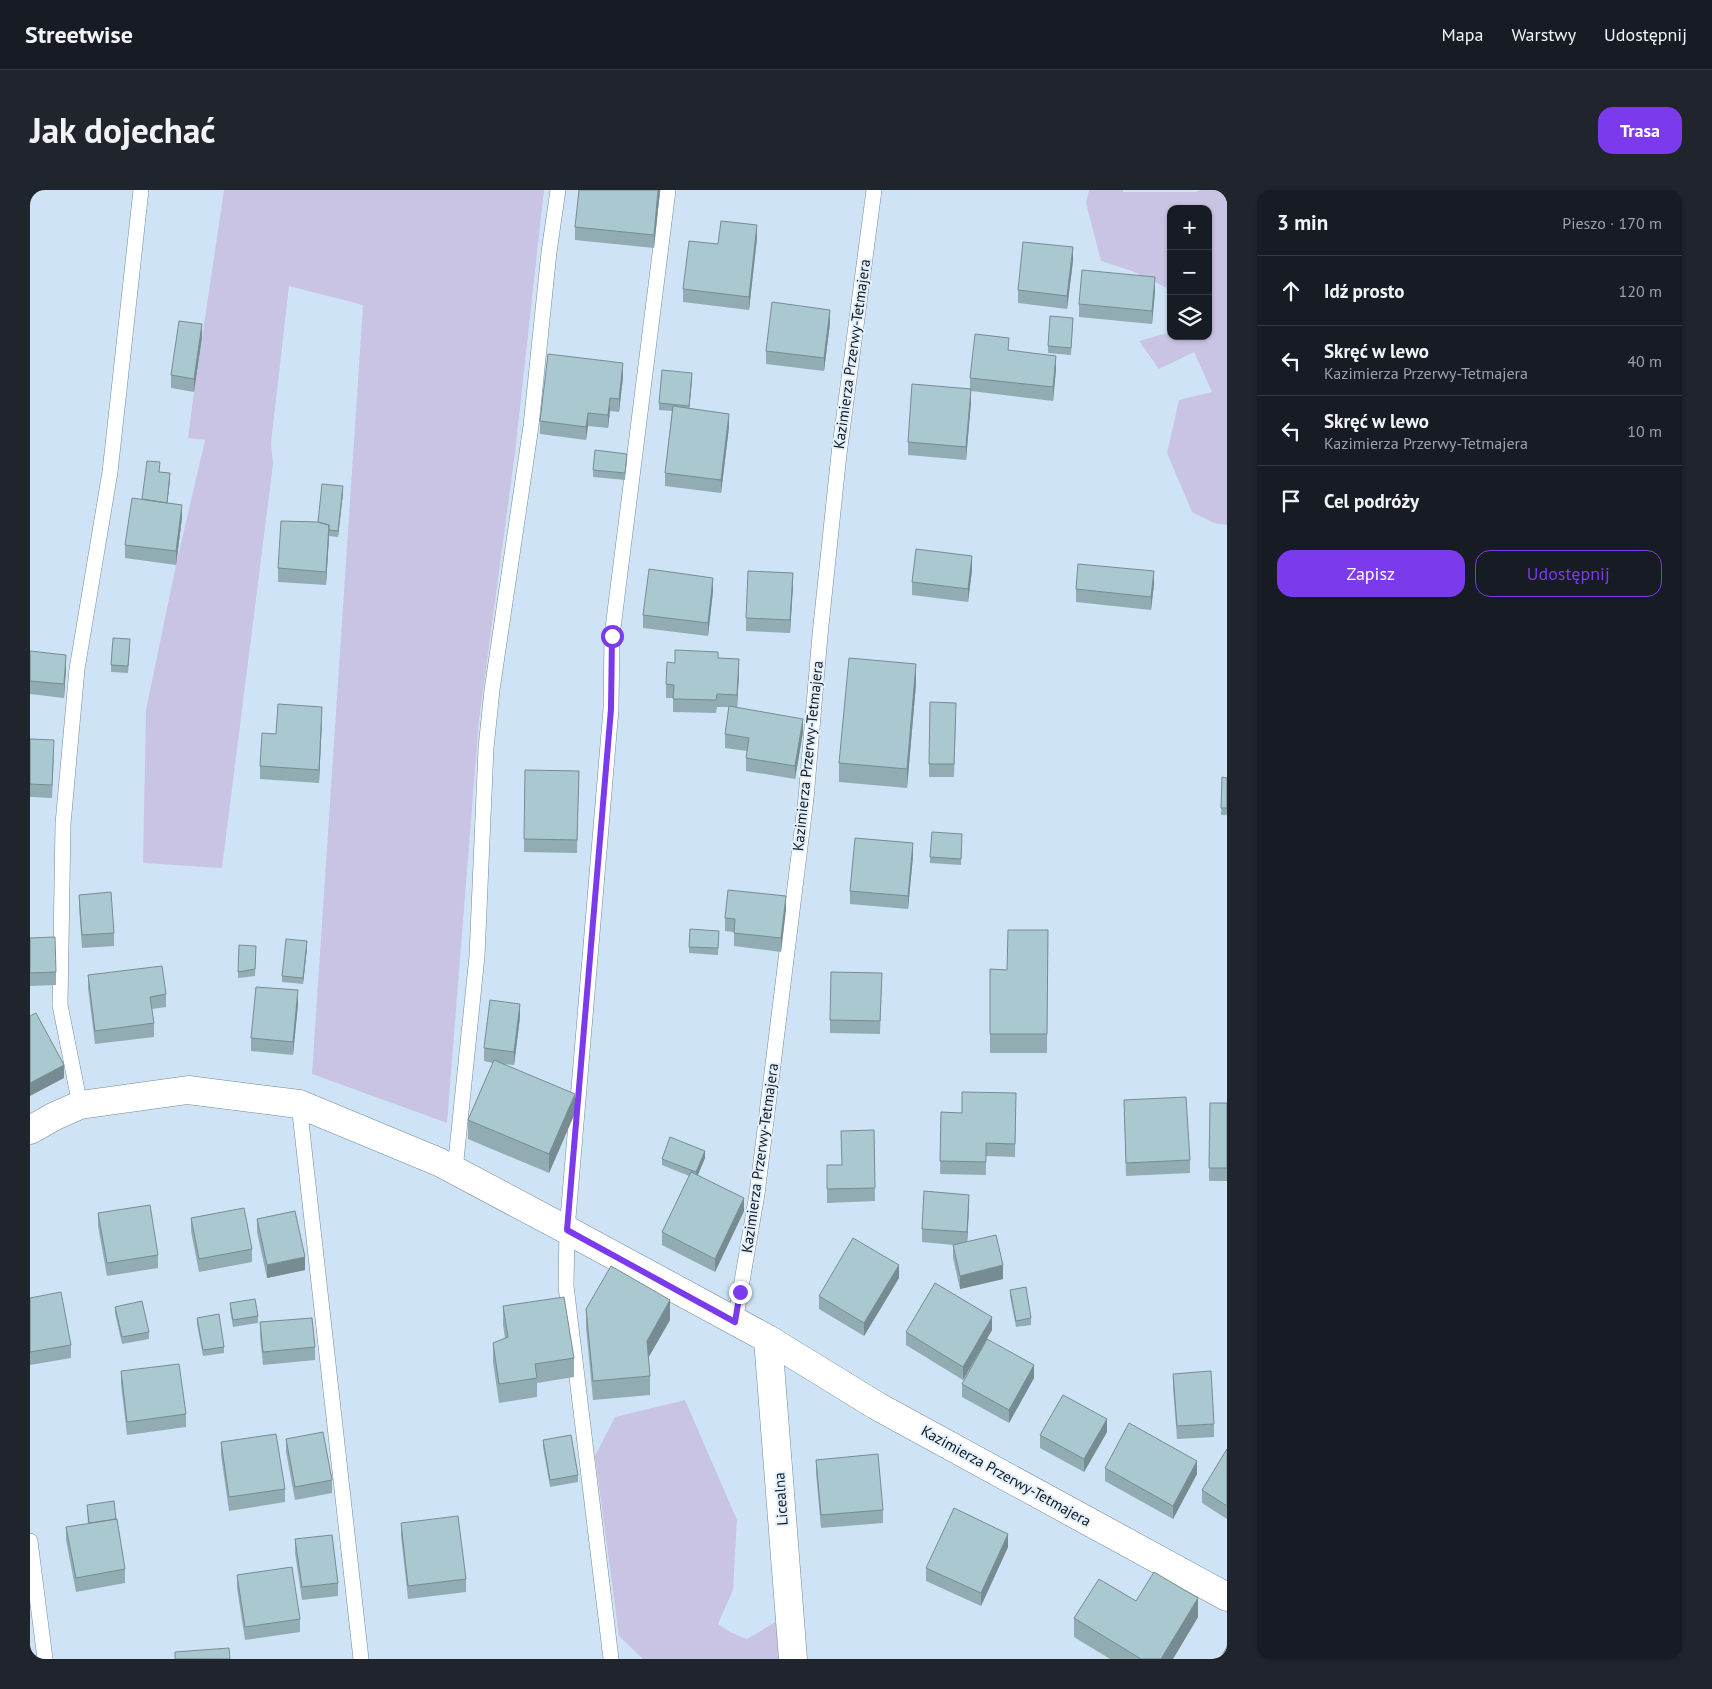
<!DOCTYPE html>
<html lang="pl">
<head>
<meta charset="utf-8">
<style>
	body { margin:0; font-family:"PT Sans",sans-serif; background:#20242c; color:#f1f3f6 }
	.controls { position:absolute; right:15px; top:15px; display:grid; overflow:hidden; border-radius:10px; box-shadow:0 1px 4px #0004 }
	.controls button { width:45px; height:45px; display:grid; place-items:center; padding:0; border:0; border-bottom:1px solid #363941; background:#171b24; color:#f1f3f6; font:25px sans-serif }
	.stop { position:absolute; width:15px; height:15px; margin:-11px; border:4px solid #7c3aed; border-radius:50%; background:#fff }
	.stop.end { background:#7c3aed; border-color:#fff; box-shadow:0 1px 5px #0008 }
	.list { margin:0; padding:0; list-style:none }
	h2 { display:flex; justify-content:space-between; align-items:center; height:65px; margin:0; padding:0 20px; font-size:21px }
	h2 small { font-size:16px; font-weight:400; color:#9ea1a6 }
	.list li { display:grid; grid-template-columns:32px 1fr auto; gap:15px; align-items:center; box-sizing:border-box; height:70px; padding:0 20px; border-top:1px solid #363941 }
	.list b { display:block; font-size:19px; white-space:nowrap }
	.list p { margin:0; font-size:16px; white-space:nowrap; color:#9ea1a6 }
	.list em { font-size:16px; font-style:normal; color:#9ea1a6 }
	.actions { display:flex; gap:10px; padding:15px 20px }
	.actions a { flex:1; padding:11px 0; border:1px solid #7c3aed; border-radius:15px; text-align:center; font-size:18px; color:#7c3aed }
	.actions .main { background:#7c3aed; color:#fff }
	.icon { flex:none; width:28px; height:28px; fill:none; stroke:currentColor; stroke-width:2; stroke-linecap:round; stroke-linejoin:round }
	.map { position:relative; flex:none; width:1197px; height:1469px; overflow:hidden; border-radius:15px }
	header { display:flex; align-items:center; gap:30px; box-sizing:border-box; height:70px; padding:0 25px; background:#171b24; border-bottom:1px solid #363941 }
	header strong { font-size:24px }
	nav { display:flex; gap:28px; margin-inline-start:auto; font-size:18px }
	.intro { display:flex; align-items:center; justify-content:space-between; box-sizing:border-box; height:120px; padding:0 30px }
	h1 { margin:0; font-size:35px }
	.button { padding:12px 22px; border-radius:15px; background:#7c3aed; color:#fff; font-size:18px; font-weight:700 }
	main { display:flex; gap:30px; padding:0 30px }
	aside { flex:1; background:#171b24; border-radius:15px; box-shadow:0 1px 4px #0004 }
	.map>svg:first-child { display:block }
</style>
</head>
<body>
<header>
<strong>Streetwise</strong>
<nav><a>Mapa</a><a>Warstwy</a><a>Udostępnij</a></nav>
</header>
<div class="intro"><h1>Jak dojechać</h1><a class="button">Trasa</a></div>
<main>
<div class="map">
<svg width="1197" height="1469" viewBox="0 0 1197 1469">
	<rect width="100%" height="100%" fill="#cee4f6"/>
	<path fill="#cac4e4" d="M 194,0 L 514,0 L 485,263 L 449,530 L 417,933 L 282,884 L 333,115 L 259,96 L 241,253 L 243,274 L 192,678 L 113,673 L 116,520 L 146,375 L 175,250 L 158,248 L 164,202 Z
		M 1059,0 L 1093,0 L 1093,2 L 1166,2 L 1170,0 L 1197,0 L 1197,335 L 1184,333 L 1162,322 L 1137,263 L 1149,210 L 1182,202 L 1164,162 L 1129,179 L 1109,151 L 1141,142 L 1141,146 L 1178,146 L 1178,19 L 1141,19 L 1141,100 L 1102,81 L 1071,71 L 1056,13 Z
		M 655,1210 L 707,1330 L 703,1400 L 688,1434 L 700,1442 L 717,1449 L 749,1430 L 752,1469 L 613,1469 L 589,1446 L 565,1266 L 585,1227 Z"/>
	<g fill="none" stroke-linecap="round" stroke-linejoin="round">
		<g stroke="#748999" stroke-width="16">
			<path id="lane" d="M 269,914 L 331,1469
				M 50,915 L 30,815 L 33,634 L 47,479 L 80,282 L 111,0
				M 425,980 L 447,766 L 456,558 L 462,500 L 501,236 L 519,62 L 528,0
				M 705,1132 L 727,1004 L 776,608 L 790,445 L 809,264 L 844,0
				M 0,1351 L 15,1469
				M 581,1469 L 536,1096 L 537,1040 L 581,519 L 582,446 L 638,0"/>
		</g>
		<g stroke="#748999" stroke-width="29">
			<path id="street" d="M 0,940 L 25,926 L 50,915 L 158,900 L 269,914 L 409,972 L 537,1040 L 738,1149 L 847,1216 L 1197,1407
				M 738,1149 L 763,1469"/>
		</g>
		<use href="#lane" stroke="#fff" stroke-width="15"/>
		<use href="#street" stroke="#fff" stroke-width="28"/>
	</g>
	<path fill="#92acb3" d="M 630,0 L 624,58 L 545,50 L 545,37 Z
		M 727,48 L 719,120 L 653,112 L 653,99 Z
		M 1043,71 L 1037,119 L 988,113 L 988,100 Z
		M 1125,101 L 1122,134 L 1049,127 L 1049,114 Z
		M 800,133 L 794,181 L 736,174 L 736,161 Z
		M 1043,134 L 1041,165 L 1018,163 L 1018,156 Z
		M 172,147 L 164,202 L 141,198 L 141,185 Z
		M 979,160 L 1026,179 L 1023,211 L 941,201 L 941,212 L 936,270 L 878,265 L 878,252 L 940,199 L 940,188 Z
		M 593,187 L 589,222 L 580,221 L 578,238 L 558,236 L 556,250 L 510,244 L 510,231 Z
		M 662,189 L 659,218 L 699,237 L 691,303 L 635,296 L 635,283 L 642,221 L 629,220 L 629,213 Z
		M 597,270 L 595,290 L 563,287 L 563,280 Z
		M 130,282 L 140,290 L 137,313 L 152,328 L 146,375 L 95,368 L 95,355 L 112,309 Z
		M 313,303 L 308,347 L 299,346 L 296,395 L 248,392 L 248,378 Z
		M 942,380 L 938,412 L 882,405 L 882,392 Z
		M 1124,394 L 1121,420 L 1046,412 L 1046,399 Z
		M 763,396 L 760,443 L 716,441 L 716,428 Z
		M 683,401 L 678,446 L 613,438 L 613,425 Z
		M 100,456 L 98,483 L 81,482 L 81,475 Z
		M 0,461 L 36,478 L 34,508 L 0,504 Z
		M 688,468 L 709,483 L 707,518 L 773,542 L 765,589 L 716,581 L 716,568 L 717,561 L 695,558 L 695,544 L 699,517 L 687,517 L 686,523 L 643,522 L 643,508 L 636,508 L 636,494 L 645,473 Z
		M 886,494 L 877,598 L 809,592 L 809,573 Z
		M 926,526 L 924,587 L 899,587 L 899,574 Z
		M 292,530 L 289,593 L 230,589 L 230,576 L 246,544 Z
		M 0,549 L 24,563 L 22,608 L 0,607 Z
		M 549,581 L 547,663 L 494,662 L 494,649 Z
		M 1192,587 L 1197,588 L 1197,625 L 1191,625 Z
		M 932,650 L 931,675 L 900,673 L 900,667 Z
		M 883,666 L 878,719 L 820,714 L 820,701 Z
		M 49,705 L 84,743 L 84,756 L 52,758 L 49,718 Z
		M 756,719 L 751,762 L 704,756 L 704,742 L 695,741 L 695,728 Z
		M 1018,740 L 1017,863 L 960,863 L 960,779 L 977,780 Z
		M 689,741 L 688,765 L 659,763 L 659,757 Z
		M 0,748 L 26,782 L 26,795 L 0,796 Z
		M 277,758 L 273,794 L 252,792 L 252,786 Z
		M 226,763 L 225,786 L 208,788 L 208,782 Z
		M 852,783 L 850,844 L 800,843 L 800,830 Z
		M 58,785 L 136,804 L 136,817 L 122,819 L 124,833 L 124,847 L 65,854 L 58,798 Z
		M 268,814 L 263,865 L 221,861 L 221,848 Z
		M 490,827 L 484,875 L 474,874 L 545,923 L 519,983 L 438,949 L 438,930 L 463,873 L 454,871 L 454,858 Z
		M 986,903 L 985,967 L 956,966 L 956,985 L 910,984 L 911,922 L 932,923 Z
		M 1094,910 L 1160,970 L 1160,983 L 1096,986 Z
		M 1180,913 L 1197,913 L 1197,991 L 1179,991 Z
		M 844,940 L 845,1011 L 797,1013 L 797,975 L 812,975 Z
		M 675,968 L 668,985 L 714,1021 L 685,1082 L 632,1055 L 632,1042 L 659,986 L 632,975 L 632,969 Z
		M 939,1018 L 937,1052 L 973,1089 L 930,1099 L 923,1068 L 923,1055 L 924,1055 L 892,1052 L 892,1039 Z
		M 68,1023 L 128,1065 L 128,1078 L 77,1086 L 68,1036 Z
		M 161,1028 L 222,1059 L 222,1072 L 169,1082 L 161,1041 Z
		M 227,1029 L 275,1080 L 237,1088 L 227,1042 Z
		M 869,1088 L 834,1146 L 789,1119 L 789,1106 Z
		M 980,1100 L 1001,1128 L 1001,1135 L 986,1137 L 980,1106 Z
		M 0,1108 L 41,1155 L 41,1168 L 0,1175 Z
		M 200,1113 L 228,1126 L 228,1133 L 203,1137 L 200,1120 Z
		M 473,1116 L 544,1168 L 544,1187 L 507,1193 L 507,1207 L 469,1213 L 463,1172 L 463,1153 L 475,1148 L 473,1135 Z
		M 85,1117 L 119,1142 L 119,1149 L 92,1154 L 85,1123 Z
		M 556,1119 L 640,1130 L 618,1168 L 620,1186 L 620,1205 L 563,1210 L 556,1138 Z
		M 167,1128 L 194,1157 L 194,1163 L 173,1166 L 167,1134 Z
		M 230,1132 L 285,1157 L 285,1170 L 233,1175 L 230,1146 Z
		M 962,1140 L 957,1149 L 1004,1188 L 979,1233 L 932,1207 L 932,1194 L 953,1155 L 933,1190 L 876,1155 L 876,1142 Z
		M 91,1181 L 156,1224 L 156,1237 L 97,1245 L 91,1194 Z
		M 1143,1184 L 1184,1234 L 1184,1247 L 1147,1249 L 1143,1197 Z
		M 1077,1242 L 1054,1282 L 1010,1258 L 1010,1245 Z
		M 256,1249 L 302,1290 L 302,1303 L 265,1310 L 256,1262 Z
		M 513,1250 L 548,1285 L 548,1292 L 520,1297 L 513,1257 Z
		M 191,1252 L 255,1299 L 255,1312 L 199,1321 L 191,1265 Z
		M 1197,1259 L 1197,1329 L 1172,1313 L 1172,1300 Z
		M 786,1270 L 853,1320 L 853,1333 L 791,1338 L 786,1283 Z
		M 1075,1278 L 1167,1284 L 1143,1329 L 1075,1291 Z
		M 57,1315 L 86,1329 L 95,1379 L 95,1393 L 46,1402 L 36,1350 L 36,1337 L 58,1334 Z
		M 371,1333 L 436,1389 L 436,1402 L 378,1409 L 371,1346 Z
		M 265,1349 L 308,1393 L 308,1406 L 272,1410 L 265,1363 Z
		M 978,1357 L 951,1416 L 896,1391 L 896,1378 Z
		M 207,1385 L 270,1429 L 270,1442 L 215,1450 L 207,1398 Z
		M 1106,1411 L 1168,1427 L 1143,1469 L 1080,1469 L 1044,1447 L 1044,1428 Z"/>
	<path fill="#778c92" d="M 628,0 L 630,0 L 624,58 L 624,45 Z
		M 727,35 L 727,48 L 719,120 L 719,107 Z
		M 1043,57 L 1043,71 L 1037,119 L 1037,106 Z
		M 1125,87 L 1125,101 L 1122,134 L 1122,121 Z
		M 800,120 L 800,133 L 794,181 L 794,168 Z
		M 172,134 L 172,147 L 164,202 L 164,189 Z
		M 1026,166 L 1026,179 L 1023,211 L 1023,197 Z
		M 593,173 L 593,187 L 589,222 L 589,209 Z
		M 662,183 L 662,189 L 659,223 L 659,216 Z
		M 941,199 L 941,212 L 936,270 L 936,257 Z
		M 580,208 L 580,221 L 578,238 L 578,225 Z
		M 558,223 L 558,236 L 556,250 L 556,237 Z
		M 699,224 L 699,237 L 691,303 L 691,290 Z
		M 140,283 L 140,290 L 136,324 L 136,318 Z
		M 313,296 L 313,303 L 308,347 L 308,341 Z
		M 152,315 L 152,328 L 146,375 L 146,361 Z
		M 299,335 L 299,348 L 296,395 L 296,382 Z
		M 942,366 L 942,380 L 938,412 L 938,399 Z
		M 1124,381 L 1124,394 L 1121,420 L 1121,407 Z
		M 763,383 L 763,396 L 760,443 L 760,430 Z
		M 683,388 L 683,401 L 678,446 L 678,433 Z
		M 36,465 L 36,478 L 34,508 L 34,494 Z
		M 709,469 L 709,483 L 707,518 L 707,505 Z
		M 886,474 L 886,494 L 877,598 L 877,579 Z
		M 292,517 L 292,530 L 289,593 L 289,580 Z
		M 773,529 L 773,542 L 765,589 L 765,576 Z
		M 883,653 L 883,666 L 878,719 L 878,706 Z
		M 756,706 L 756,719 L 751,762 L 751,748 Z
		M 277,751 L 277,758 L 273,794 L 273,788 Z
		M 268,800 L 268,814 L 263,865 L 263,852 Z
		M 490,814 L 490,827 L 484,875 L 484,862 Z
		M 34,875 L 34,888 L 0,906 L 0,893 Z
		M 545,904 L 545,923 L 519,983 L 519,964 Z
		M 675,961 L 675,968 L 666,989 L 666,982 Z
		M 939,1005 L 939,1018 L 937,1055 L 937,1042 Z
		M 714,1008 L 714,1021 L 685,1082 L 685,1069 Z
		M 275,1067 L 275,1080 L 237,1088 L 237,1075 Z
		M 869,1075 L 869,1088 L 834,1146 L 834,1133 Z
		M 973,1075 L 973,1089 L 930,1099 L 930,1086 Z
		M 640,1110 L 640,1130 L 617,1170 L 617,1151 Z
		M 962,1127 L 962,1140 L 933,1190 L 933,1177 Z
		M 1004,1175 L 1004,1188 L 979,1233 L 979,1220 Z
		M 1077,1229 L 1077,1242 L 1054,1282 L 1054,1269 Z
		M 1167,1271 L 1167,1284 L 1143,1329 L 1143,1316 Z
		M 978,1344 L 978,1357 L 951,1416 L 951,1403 Z
		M 1168,1408 L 1168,1427 L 1143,1469 L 1131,1469 Z"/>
	<path fill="#aac8d0" stroke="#778c92" d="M 549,0 L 628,0 L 624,45 L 545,37 Z
		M 691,31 L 727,35 L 719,107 L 653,99 L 659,51 L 688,54 Z
		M 993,52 L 1043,57 L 1037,106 L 988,100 Z
		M 1052,80 L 1125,87 L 1122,121 L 1049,114 Z
		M 742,112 L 800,120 L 794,168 L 736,161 Z
		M 1020,126 L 1043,128 L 1041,158 L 1018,156 Z
		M 149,131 L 172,134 L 164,189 L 141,185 Z
		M 945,144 L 979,148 L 978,160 L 1026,166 L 1023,197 L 940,188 Z
		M 518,164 L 593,173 L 589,209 L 580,208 L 578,225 L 558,223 L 556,237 L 510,231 Z
		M 632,180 L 662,183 L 659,216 L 629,213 Z
		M 882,194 L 941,199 L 936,257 L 878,252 Z
		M 643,216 L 699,224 L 691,290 L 635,283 Z
		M 565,260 L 597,264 L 595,283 L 563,280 Z
		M 117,271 L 130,272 L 129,282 L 140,283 L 137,313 L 112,309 Z
		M 292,294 L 313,296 L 308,341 L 299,340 L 299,335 L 288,332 Z
		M 102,308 L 152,315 L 146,361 L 95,355 Z
		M 251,331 L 288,332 L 299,335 L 296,382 L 248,378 Z
		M 886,359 L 942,366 L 938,399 L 882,392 Z
		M 1048,374 L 1124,381 L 1121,407 L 1046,399 Z
		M 619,379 L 683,388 L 678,433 L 613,425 Z
		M 718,381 L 763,383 L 760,430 L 716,428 Z
		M 83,448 L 100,449 L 98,476 L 81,475 Z
		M 645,460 L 688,462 L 688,468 L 709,469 L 707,505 L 687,504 L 686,510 L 643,509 L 644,495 L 636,494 L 637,472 L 645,473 Z
		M 0,461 L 36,465 L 34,494 L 0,491 Z
		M 819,468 L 886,474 L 877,579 L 809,573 Z
		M 900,512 L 926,513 L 924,574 L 899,574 Z
		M 248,514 L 292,517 L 289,580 L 230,576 L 232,543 L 246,544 Z
		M 699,516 L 773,529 L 765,576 L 716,568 L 719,548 L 695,544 Z
		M 0,549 L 24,550 L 22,595 L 0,594 Z
		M 495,580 L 549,581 L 547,650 L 494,649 Z
		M 1192,587 L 1197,588 L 1197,618 L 1191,618 Z
		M 902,642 L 932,644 L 931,669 L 900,667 Z
		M 825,648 L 883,653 L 878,706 L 820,701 Z
		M 698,700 L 756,706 L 751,748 L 704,743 L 705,729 L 695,728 Z
		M 81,702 L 84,743 L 52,745 L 49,705 Z
		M 660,739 L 689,741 L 688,758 L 659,757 Z
		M 978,740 L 1018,740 L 1017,844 L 960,844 L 960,779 L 977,780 Z
		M 25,747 L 26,782 L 0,783 L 0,748 Z
		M 256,749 L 277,751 L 273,788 L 252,786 Z
		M 209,755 L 226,756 L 225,779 L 208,782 Z
		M 132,776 L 136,804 L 120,807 L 124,833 L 65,841 L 58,785 Z
		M 801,782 L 852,783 L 850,831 L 800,830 Z
		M 226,797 L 268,800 L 263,852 L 221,848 Z
		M 460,810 L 490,814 L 484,862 L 454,858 Z
		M 6,823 L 34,875 L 0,893 L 0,826 Z
		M 464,870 L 545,904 L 519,964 L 438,930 Z
		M 932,902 L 986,903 L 985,954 L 956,953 L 956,972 L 910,971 L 911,922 L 932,923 Z
		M 1156,907 L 1160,970 L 1096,973 L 1094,910 Z
		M 1180,913 L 1197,913 L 1197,978 L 1179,978 Z
		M 844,940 L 845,998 L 797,999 L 797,975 L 812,975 L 811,941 Z
		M 640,947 L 675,961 L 666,982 L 632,969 Z
		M 661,982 L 714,1008 L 685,1069 L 632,1042 Z
		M 894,1001 L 939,1005 L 937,1042 L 892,1039 Z
		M 120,1015 L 128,1065 L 77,1073 L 68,1023 Z
		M 214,1018 L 222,1059 L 169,1069 L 161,1028 Z
		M 265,1021 L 275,1067 L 237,1075 L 227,1029 Z
		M 966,1045 L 973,1075 L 930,1086 L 923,1055 Z
		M 823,1048 L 869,1075 L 834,1133 L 789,1106 Z
		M 581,1076 L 640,1110 L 617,1151 L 620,1186 L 563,1191 L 556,1119 Z
		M 905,1093 L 962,1127 L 933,1177 L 876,1142 Z
		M 996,1097 L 1001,1128 L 986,1131 L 980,1100 Z
		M 31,1102 L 41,1155 L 0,1162 L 0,1108 Z
		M 534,1107 L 544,1168 L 505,1174 L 507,1188 L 469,1194 L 463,1153 L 478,1147 L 473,1116 Z
		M 225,1109 L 228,1126 L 203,1130 L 200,1113 Z
		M 112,1111 L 119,1142 L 92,1147 L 85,1117 Z
		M 189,1124 L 194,1157 L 173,1160 L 167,1128 Z
		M 282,1128 L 285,1157 L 233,1162 L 230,1132 Z
		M 957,1149 L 1004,1175 L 979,1220 L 932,1194 Z
		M 149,1174 L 156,1224 L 97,1232 L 91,1181 Z
		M 1181,1181 L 1184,1234 L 1147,1236 L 1143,1184 Z
		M 1033,1205 L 1077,1229 L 1054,1269 L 1010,1245 Z
		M 1099,1233 L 1167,1271 L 1143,1316 L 1075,1278 Z
		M 293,1242 L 302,1290 L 265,1297 L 256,1249 Z
		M 246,1244 L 255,1299 L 199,1307 L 191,1252 Z
		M 541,1245 L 548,1285 L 520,1290 L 513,1250 Z
		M 1197,1259 L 1197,1316 L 1172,1300 Z
		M 848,1264 L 853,1320 L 791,1325 L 786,1270 Z
		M 84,1311 L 86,1329 L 59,1333 L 57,1315 Z
		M 924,1318 L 978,1344 L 951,1403 L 896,1378 Z
		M 428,1326 L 436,1389 L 378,1396 L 371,1333 Z
		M 87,1329 L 95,1379 L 46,1388 L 36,1337 Z
		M 302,1345 L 308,1393 L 272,1397 L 265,1349 Z
		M 262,1377 L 270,1429 L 215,1437 L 207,1385 Z
		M 1124,1382 L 1168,1408 L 1131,1469 L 1111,1469 L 1044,1428 L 1069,1389 L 1106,1411 Z
		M 1197,1457 L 1197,1469 L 1190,1469 Z
		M 199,1458 L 200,1469 L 145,1469 L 145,1462 Z"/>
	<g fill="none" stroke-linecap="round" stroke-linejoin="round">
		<path stroke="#7c3aed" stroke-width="6" d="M 582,446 L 581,519 L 537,1040 L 705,1132 L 710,1102"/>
	</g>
	<g text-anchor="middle" stroke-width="4" stroke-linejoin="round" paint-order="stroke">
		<g font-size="15" fill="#11191f" stroke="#e3f0fb">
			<text transform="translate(822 164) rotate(-82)" y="5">Kazimierza Przerwy-Tetmajera</text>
			<text transform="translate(778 566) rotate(-84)" y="5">Kazimierza Przerwy-Tetmajera</text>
			<text transform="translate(730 968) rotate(-82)" y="5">Kazimierza Przerwy-Tetmajera</text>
			<text transform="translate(976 1286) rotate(29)" y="5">Kazimierza Przerwy-Tetmajera</text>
			<text transform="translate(751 1309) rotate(-94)" y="5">Licealna</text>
		</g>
	</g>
</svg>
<div class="controls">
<button>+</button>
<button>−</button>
<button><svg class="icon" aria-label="layers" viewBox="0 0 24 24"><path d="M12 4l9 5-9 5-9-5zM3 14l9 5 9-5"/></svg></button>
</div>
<div class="stop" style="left:582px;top:446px"></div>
<div class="stop end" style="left:710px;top:1102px"></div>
</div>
<aside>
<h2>3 min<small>Pieszo · 170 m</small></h2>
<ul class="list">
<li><svg class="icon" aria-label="ahead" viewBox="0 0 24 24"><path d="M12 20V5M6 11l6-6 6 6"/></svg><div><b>Idź prosto</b></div><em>120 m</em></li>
<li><svg class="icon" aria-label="left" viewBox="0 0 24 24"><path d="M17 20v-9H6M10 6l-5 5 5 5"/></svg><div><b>Skręć w lewo</b><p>Kazimierza Przerwy-Tetmajera</p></div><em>40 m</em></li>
<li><svg class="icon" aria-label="left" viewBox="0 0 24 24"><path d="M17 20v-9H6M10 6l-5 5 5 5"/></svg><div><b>Skręć w lewo</b><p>Kazimierza Przerwy-Tetmajera</p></div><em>10 m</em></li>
<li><svg class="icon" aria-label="arrive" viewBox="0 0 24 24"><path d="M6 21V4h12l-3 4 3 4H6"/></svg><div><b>Cel podróży</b></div></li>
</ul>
<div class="actions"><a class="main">Zapisz</a><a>Udostępnij</a></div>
</aside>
</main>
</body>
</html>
